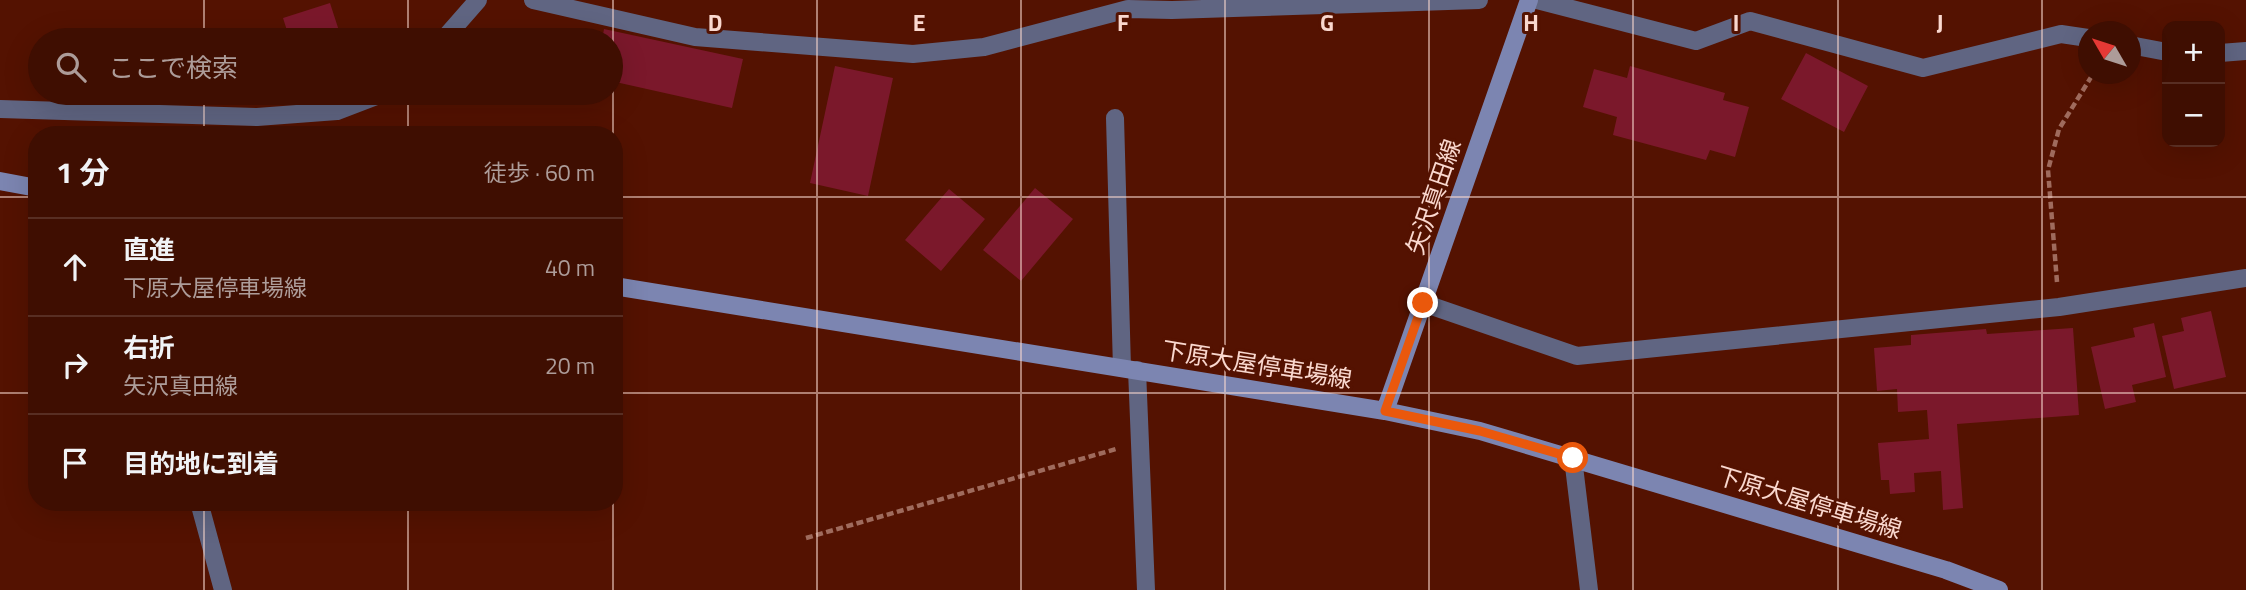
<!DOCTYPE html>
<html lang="ja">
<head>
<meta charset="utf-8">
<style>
	body { margin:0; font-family:"Titillium Web","Noto Sans JP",sans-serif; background:#4a1c10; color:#f1f3f6 }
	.controls { position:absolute; right:21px; top:21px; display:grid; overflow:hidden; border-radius:14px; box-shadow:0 7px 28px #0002 }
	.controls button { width:63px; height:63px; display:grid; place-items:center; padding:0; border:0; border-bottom:2px solid #582e23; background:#3f0e01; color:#f1f3f6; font:35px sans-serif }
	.compass { position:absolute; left:2078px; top:21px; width:63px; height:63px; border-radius:50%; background:#3f0e01; box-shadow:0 7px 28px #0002; rotate:309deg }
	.stop { position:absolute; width:21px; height:21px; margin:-16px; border:5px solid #ea580c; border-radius:50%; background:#fff }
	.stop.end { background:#ea580c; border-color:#fff; box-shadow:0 2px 7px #0008 }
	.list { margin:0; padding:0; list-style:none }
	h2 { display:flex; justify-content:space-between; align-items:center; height:91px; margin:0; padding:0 28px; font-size:30px }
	h2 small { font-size:23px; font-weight:400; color:#ad9c99 }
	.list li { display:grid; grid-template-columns:46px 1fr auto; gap:21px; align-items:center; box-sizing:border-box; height:98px; padding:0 28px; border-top:2px solid #582e23 }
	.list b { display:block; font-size:26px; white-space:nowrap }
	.list p { margin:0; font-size:23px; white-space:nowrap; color:#ad9c99 }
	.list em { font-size:23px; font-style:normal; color:#ad9c99 }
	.icon { flex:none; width:38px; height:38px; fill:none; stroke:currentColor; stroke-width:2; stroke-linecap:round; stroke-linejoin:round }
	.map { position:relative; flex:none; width:2246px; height:590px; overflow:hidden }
	.search { position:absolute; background:#3f0e01; box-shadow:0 7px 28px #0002; left:28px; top:28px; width:595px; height:77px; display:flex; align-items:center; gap:18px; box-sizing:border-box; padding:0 24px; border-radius:38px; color:#ad9c99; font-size:26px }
	.panel { position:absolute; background:#3f0e01; box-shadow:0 7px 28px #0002; left:28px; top:126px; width:595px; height:385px; border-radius:28px }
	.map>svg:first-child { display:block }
</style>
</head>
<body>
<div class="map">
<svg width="2246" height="590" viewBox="0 0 2246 590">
	<rect width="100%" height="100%" fill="#541201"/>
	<path fill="#7b182b" d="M 330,3 L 342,40 L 290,40 L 283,18 Z
		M 604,29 L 743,59 L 732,108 L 611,81 L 611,40 L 602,40 Z
		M 1806,53 L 1868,86 L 1844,132 L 1781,99 Z
		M 835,66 L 893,78 L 868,196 L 810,183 Z
		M 1630,66 L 1725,93 L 1723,100 L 1749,107 L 1735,157 L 1710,150 L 1706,160 L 1613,135 L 1617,117 L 1583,107 L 1594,69 L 1627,78 Z
		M 1035,188 L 1073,219 L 1021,281 L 983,250 Z
		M 949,189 L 985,219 L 941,271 L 905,240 Z
		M 2211,311 L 2226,377 L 2174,389 L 2162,336 L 2184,331 L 2181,318 Z
		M 2154,323 L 2166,377 L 2132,385 L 2136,402 L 2105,409 L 2091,347 L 2135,337 L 2133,328 Z
		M 2073,328 L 2079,415 L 1957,424 L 1963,508 L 1943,510 L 1941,471 L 1914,473 L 1915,492 L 1890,494 L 1889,480 L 1881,480 L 1878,443 L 1929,439 L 1927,410 L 1898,412 L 1897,389 L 1877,391 L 1874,348 L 1911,345 L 1911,335 L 1986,329 L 1987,334 Z"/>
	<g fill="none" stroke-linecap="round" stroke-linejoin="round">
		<path stroke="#9f6b5d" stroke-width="4.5" stroke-dasharray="7 3.5" stroke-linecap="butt" d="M 2057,282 L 2048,170 L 2059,129 L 2093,74
			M 806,538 L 1116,449"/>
		<path stroke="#606582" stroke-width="18" d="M 533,0 L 695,37 L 913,54 L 984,47 L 1128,9 L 1172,10 L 1479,0
			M 1537,0 L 1696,41 L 1750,21 L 1923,68 L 2061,34 L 2088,38
			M 443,40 L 478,0
			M 2130,45 L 2167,52
			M 2220,53 L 2246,51
			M 0,109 L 257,117 L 337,111 L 384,93
			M 1115,118 L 1122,368
			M 1423,303 L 1577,356 L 2059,307 L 2246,278
			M 1137,370 L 1146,590
			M 1573,458 L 1589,590
			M 199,502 L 223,590"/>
		<path stroke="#7c85b1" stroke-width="18" d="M 0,181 L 37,188
			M 614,286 L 1385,411 L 1480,431 L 1946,570 L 1999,590
			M 1385,411 L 1529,0"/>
	</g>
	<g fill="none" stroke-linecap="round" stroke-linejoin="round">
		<path stroke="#ea580c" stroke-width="9" d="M 1423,303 L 1385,411 L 1480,431 L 1573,458"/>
	</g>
	<path fill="none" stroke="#fad8cf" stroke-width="2" stroke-opacity="0.55" d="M 204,0 L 204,40M 408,0 L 408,40M 613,0 L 613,135M 817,0 L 817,590M 1021,0 L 1021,590M 1225,0 L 1225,590M 1429,0 L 1429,590M 1633,0 L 1633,590M 1838,0 L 1838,590M 2042,0 L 2042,590M 204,93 L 204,135M 408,93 L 408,135M 0,197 L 37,197M 614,197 L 2246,197M 0,393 L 37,393M 614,393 L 2246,393M 204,502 L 204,590M 408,502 L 408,590M 613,502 L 613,590"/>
	<g text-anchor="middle" stroke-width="6" stroke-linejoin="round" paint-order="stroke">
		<g font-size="24" fill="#fad8cf" stroke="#541201">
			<text transform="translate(1434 197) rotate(-71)" y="8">矢沢真田線</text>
			<text transform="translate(1257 365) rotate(9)" y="8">下原大屋停車場線</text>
			<text transform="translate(1809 503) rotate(17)" y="8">下原大屋停車場線</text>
		</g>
	</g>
	<g font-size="23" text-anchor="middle" font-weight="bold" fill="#fad8cf" stroke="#541201" stroke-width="6" stroke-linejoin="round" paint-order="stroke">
		<text x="715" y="31">D</text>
		<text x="919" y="31">E</text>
		<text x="1123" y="31">F</text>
		<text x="1327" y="31">G</text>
		<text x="1531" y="31">H</text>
		<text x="1736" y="31">I</text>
		<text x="1940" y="31">J</text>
	</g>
</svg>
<div class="controls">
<button>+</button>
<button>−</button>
</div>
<svg class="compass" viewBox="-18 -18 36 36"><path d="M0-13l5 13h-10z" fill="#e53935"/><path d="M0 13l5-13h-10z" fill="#ad9c99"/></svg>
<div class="stop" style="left:1573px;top:458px"></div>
<div class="stop end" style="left:1423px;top:303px"></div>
<div class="search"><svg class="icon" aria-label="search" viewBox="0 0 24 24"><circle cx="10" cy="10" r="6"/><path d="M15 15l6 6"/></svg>ここで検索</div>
<section class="panel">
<h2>1 分<small>徒歩 · 60 m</small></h2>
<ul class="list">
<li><svg class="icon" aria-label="ahead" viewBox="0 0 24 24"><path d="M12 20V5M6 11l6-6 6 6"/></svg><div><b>直進</b><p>下原大屋停車場線</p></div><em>40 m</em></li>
<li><svg class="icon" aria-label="right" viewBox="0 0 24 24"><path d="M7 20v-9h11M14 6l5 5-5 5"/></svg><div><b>右折</b><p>矢沢真田線</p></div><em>20 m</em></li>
<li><svg class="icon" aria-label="arrive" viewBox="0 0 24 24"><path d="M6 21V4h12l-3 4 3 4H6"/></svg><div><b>目的地に到着</b></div></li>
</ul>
</section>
</div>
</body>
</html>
